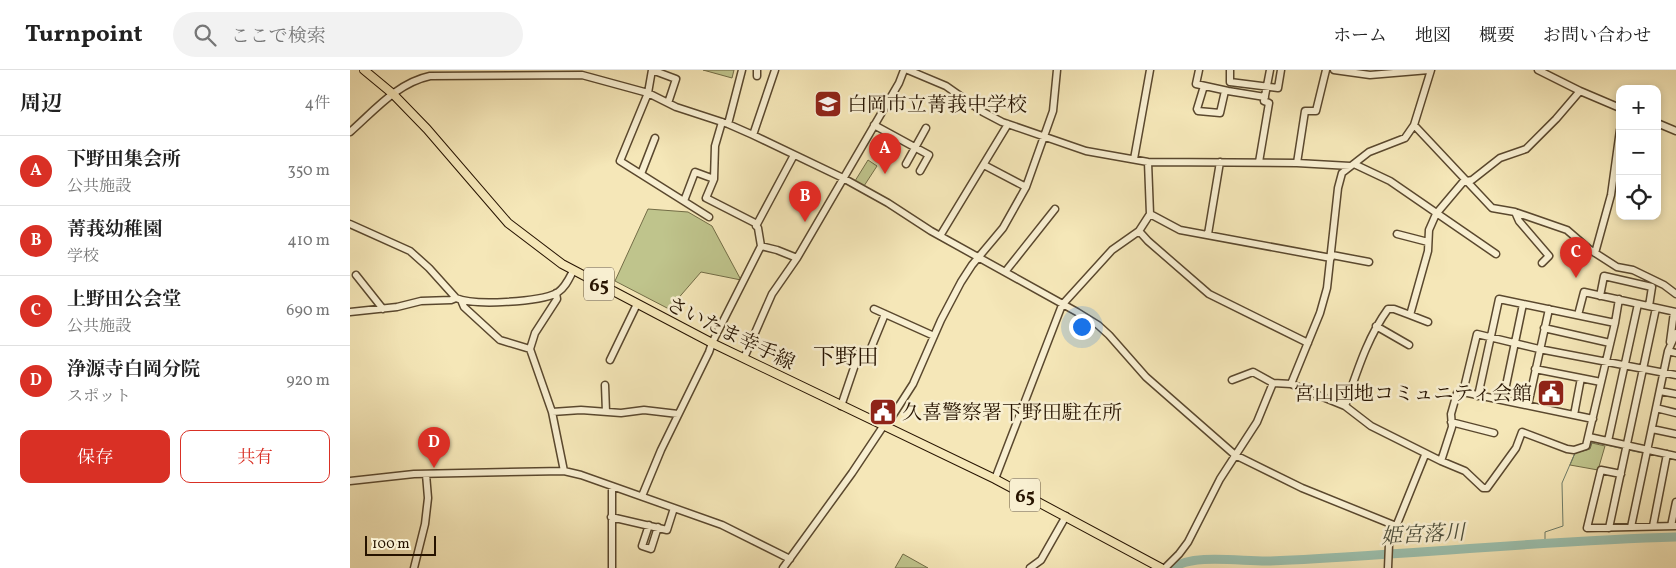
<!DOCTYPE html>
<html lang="ja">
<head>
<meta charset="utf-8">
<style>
	body { margin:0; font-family:Vollkorn,"Noto Serif JP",serif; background:#f2f2f2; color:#222 }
	.controls { position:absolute; right:15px; top:15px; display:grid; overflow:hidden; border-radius:10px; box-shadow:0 2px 8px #0003 }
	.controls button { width:45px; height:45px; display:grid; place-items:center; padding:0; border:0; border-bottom:1px solid #e0e0e0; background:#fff; color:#222; font:25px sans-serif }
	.scale { position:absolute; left:15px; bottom:12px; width:71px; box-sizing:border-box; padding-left:5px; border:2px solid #261300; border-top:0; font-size:14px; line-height:18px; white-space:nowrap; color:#261300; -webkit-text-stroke:4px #f8efd1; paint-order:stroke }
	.you { position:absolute; left:731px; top:256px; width:18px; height:18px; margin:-12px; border:4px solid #fff; border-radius:50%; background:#1a73e8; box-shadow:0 0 0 8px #1a73e833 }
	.badge { display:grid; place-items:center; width:32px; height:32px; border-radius:50%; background:#d93025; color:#fff; font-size:16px; font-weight:700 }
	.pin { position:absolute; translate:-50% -41px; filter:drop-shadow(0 1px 2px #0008) }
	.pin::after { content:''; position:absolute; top:26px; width:18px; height:15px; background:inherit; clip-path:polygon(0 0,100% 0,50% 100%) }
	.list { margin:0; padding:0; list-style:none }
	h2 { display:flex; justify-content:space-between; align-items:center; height:65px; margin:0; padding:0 20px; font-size:21px }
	h2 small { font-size:16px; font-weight:400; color:#767676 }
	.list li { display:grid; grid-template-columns:32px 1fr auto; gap:15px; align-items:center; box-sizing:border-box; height:70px; padding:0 20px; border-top:1px solid #e0e0e0 }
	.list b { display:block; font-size:19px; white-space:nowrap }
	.list p { margin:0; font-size:16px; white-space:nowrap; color:#767676 }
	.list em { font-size:16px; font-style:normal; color:#767676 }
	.actions { display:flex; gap:10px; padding:15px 20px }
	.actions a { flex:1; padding:11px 0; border:1px solid #d93025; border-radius:10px; text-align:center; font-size:18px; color:#d93025 }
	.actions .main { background:#d93025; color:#fff }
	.icon { flex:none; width:28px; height:28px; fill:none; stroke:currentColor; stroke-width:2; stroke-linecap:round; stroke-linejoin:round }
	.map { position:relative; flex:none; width:1326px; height:498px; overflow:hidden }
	header { display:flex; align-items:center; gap:30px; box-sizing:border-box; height:70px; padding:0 25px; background:#fff; border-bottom:1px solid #e0e0e0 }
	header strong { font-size:24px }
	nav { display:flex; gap:28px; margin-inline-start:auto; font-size:18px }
	.search { width:350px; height:45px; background:#f2f2f2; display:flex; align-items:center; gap:12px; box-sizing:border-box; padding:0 18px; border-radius:28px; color:#767676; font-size:19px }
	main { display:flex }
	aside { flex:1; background:#fff }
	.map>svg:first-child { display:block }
</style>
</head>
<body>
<header>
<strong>Turnpoint</strong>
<div class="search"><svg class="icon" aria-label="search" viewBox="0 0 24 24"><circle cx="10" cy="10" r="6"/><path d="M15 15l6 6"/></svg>ここで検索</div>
<nav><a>ホーム</a><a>地図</a><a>概要</a><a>お問い合わせ</a></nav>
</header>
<main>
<aside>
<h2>周辺<small>4件</small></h2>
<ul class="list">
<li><span class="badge">A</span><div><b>下野田集会所</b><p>公共施設</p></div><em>350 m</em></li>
<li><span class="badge">B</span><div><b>菁莪幼稚園</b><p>学校</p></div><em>410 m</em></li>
<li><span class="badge">C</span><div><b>上野田公会堂</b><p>公共施設</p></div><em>690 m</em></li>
<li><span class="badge">D</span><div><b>浄源寺白岡分院</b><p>スポット</p></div><em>920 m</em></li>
</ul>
<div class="actions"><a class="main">保存</a><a>共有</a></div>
</aside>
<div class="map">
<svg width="1326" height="498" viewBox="0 0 1326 498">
	<rect width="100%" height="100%" fill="#f5e7b8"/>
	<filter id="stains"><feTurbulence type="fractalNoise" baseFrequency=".004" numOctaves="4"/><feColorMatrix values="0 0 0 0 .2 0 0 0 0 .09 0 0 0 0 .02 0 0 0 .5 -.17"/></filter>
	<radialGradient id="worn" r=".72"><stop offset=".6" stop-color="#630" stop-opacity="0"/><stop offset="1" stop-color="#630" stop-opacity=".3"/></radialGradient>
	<path fill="#bfc48c" stroke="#726c46" d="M 353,0 L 384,0 L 382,8 Z
		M 518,90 L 527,96 L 514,116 L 505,111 Z
		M 298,139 L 338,142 L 362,156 L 391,210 L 351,202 L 319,239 L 265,211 Z
		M 1242,373 L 1255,376 L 1248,400 L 1220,395 L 1225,383 L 1240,379 Z
		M 553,484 L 578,498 L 545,498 Z"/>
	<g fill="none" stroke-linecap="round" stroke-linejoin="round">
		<path stroke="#6d7b68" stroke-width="1" d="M 1278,380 L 1293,383
			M 1229,382 L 1239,379 L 1242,372 L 1274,379
			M 1300,384 L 1313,387
			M 1319,388 L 1326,390
			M 1195,473 L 1195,462 L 1213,456 L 1212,413 L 1225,383"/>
		<path stroke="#9cc0ae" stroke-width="9" d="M 823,498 C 843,483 894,492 920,491 C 1055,485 1190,471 1326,467"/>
		<g stroke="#5a482e" stroke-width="9">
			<path id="minor" d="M 302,0 L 298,23 L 270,91 L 359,147
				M 302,0 L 326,9 L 318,33
				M 407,0 L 407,6
				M 558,0 L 596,16 L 633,42 L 652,52 L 736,81 L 798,92 L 947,93 L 1000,96
				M 849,0 L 846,14 L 878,21 L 915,27
				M 880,0 L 880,12 L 928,18 L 931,0
				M 984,0 L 1020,5 L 1079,0
				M 1188,0 L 1230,21 L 1270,38
				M 854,16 L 847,39 L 848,41 L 870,43 L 875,21
				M 1307,53 L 1326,61
				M 378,54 L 392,0
				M 524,55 L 579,85 L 570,101
				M 1064,55 L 1142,138 L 1165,142 L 1217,160 L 1239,179 L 1267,197 L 1283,200 L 1314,215 L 1326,224
				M 0,62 C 24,41 47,13 80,6 L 232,5 L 298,23 L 326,37 L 378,54 L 403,65 L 493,108 L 538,133 L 581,161 L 727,242 L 748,255 L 759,265 L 796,307 L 885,385 L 952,418 L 1046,456
				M 403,65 L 425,0
				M 784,89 L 800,0
				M 909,92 L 919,33 L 914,31 L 920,0
				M 947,93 L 955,41 L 966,41 L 976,0
				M 556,94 L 576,58
				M 1004,94 L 1040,111 L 1146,184
				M 634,95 L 676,117
				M 291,104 L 305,68
				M 334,131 L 345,102 L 364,109
				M 1165,142 L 1169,151 L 1199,186 L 1192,193
				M 800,144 L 830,160 L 981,188
				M 0,154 L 60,181 L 79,198 L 106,228 C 124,236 189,232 207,223 C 215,218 219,209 223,201
				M 406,156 L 444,85
				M 789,161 L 798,171 L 859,224 L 958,273
				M 858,164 L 870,92
				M 1047,164 L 1078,172
				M 590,166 L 658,54
				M 411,176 L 427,180 L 447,188
				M 1245,183 L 1261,125 L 1270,60
				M 982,185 L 1019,192
				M 655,202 L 705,139
				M 6,205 L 33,239
				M 206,223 L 207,229 L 185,263 L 180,279 L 202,342 L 214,401
				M 1250,226 L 1254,206 L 1302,217 L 1299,236
				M 111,230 L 114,237 L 150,270 L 180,279
				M 524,239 L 584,266
				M 0,242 L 47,237 L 71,231 L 101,230 L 106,228
				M 1060,245 L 1078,252
				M 1228,245 L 1234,222 L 1326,242
				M 1026,256 L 1059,275
				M 1194,258 L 1260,273
				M 1320,272 L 1324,242
				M 1318,281 L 1326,283
				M 394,288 L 422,224 L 447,188 L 549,13 L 554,0
				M 260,290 L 287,234
				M 1185,299 L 1251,312
				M 882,310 L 903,302 L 923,313 L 941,314 L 995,336 L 1021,356 L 1091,391 L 1102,357 L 1101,344 L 1107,323 L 1113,322 L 1243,349
				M 941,314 L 970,243 L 977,218 L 988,118 L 992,103 L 1019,82 L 1055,68 L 1064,55 L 1081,0
				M 255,315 L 256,342
				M 1310,321 L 1326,324
				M 1113,322 L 1127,264 L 1189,279 L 1326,305
				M 1128,326 L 1149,229 L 1265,253
				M 1153,330 L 1173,234
				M 1178,335 L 1199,239
				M 491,336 L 510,280 L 519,283 L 535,244
				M 995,336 C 1007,302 1017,268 1038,239 L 1044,239 L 1060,245 L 1078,181 L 1079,160 L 1086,144 L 1113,112 L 1122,110 L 1150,88 L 1176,79 L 1206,49 L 1230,21
				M 1306,338 L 1326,343
				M 202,342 L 231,340 L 271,343 L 294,340 L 328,344
				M 1224,345 L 1231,308
				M 1101,352 L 1144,363
				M 536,356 L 563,314 L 591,250 L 611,212 L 622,195 L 653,158 L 676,117 L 703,41 L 707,0
				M 1302,359 L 1326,364
				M 1239,367 L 1326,386
				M 1258,371 L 1288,234
				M 1091,391 L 1115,401 L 1133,418 L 1137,418 L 1166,378 L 1172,362 L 1217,379 L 1224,380 L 1236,376 L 1265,253 L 1269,229
				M 1271,404 L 1251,400 L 1237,458 L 1326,456
				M 645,409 L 712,235 L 762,180 L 789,161 L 800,144 L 798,92
				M 0,411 L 64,404 L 214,401 L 231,405 L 372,455 L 440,489
				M 292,426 L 311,380 L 359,282 L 362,273 L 411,176 L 408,158 L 405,153 L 356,128 L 364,109 L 365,76 L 372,52
				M 261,447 L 317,460 L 324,438
				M 299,455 L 292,476 L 301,479 L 308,457
				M 1303,456 L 1317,384
				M 1321,456 L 1326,432
				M 1281,457 L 1318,281 L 1326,263
				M 1259,458 L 1306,238
				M 64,498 L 75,454 L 78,428 L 76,404
				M 262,498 L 262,416
				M 433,498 L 502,403 L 534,355
				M 680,498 L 691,490 L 716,446
				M 815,498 L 829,484 L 838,472 L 870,409 L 907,352 L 923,313
				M 1038,498 L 1039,474 L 1075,385"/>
		</g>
		<g stroke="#261300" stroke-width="10">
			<path id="major" d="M 14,0 L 43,24 L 77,59 L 158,153 L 212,194 L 362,273 L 645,409 L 811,498"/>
		</g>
		<use href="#minor" stroke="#f8efd1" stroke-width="6"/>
		<use href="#major" stroke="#f5e7b8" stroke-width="8"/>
	</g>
	<defs>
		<g id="school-square" transform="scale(1.4375)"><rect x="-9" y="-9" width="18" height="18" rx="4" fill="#8f2418" stroke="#f8efd1"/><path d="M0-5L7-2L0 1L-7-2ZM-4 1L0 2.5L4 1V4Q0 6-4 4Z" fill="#fff"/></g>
		<g id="civic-square" transform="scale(1.4375)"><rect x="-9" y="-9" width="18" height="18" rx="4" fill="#8f2418" stroke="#f8efd1"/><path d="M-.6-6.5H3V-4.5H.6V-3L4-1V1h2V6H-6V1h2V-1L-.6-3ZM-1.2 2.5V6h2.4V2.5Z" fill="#fff"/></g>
	</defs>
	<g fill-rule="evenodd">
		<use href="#school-square" x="478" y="34"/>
		<use href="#civic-square" x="1201" y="323"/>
		<use href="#civic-square" x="533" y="342"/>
	</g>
	<g text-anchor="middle" stroke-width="5" stroke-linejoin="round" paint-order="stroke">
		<g fill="#f8efd1" stroke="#65553f" stroke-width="1">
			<rect x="234" y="197.5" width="30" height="33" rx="4"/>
			<rect x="660" y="408.5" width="30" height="33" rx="4"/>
		</g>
		<g font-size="19" font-weight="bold" fill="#261300">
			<text x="249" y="221">65</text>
			<text x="675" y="432">65</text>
		</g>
		<g font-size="20" fill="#261300" stroke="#f8efd1" text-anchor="start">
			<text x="497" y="41">白岡市立菁莪中学校</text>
			<text x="1182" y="330" text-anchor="end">宮山団地コミュニティ会館</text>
			<text x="552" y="349">久喜警察署下野田駐在所</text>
		</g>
		<g font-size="20" fill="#261300" stroke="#f8efd1">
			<text transform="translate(381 263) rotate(26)" y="7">さいたま幸手線</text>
		</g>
		<g font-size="21" font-style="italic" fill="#4f503d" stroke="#f8efd1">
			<text transform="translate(1073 464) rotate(-3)" y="7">姫宮落川</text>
		</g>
		<g font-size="22" fill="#261300" stroke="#f8efd1">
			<text x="496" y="294">下野田</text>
		</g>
	</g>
	<rect width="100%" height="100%" filter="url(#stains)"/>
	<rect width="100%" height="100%" fill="url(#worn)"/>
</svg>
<div class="controls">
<button>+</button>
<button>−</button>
<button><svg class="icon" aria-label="locate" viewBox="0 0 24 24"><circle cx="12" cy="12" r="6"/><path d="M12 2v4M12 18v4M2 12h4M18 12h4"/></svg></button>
</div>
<div class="scale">100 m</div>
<div class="you"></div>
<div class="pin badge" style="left:535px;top:104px">A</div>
<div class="pin badge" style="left:455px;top:152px">B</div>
<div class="pin badge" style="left:1226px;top:208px">C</div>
<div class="pin badge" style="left:84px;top:398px">D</div>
</div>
</main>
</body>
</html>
